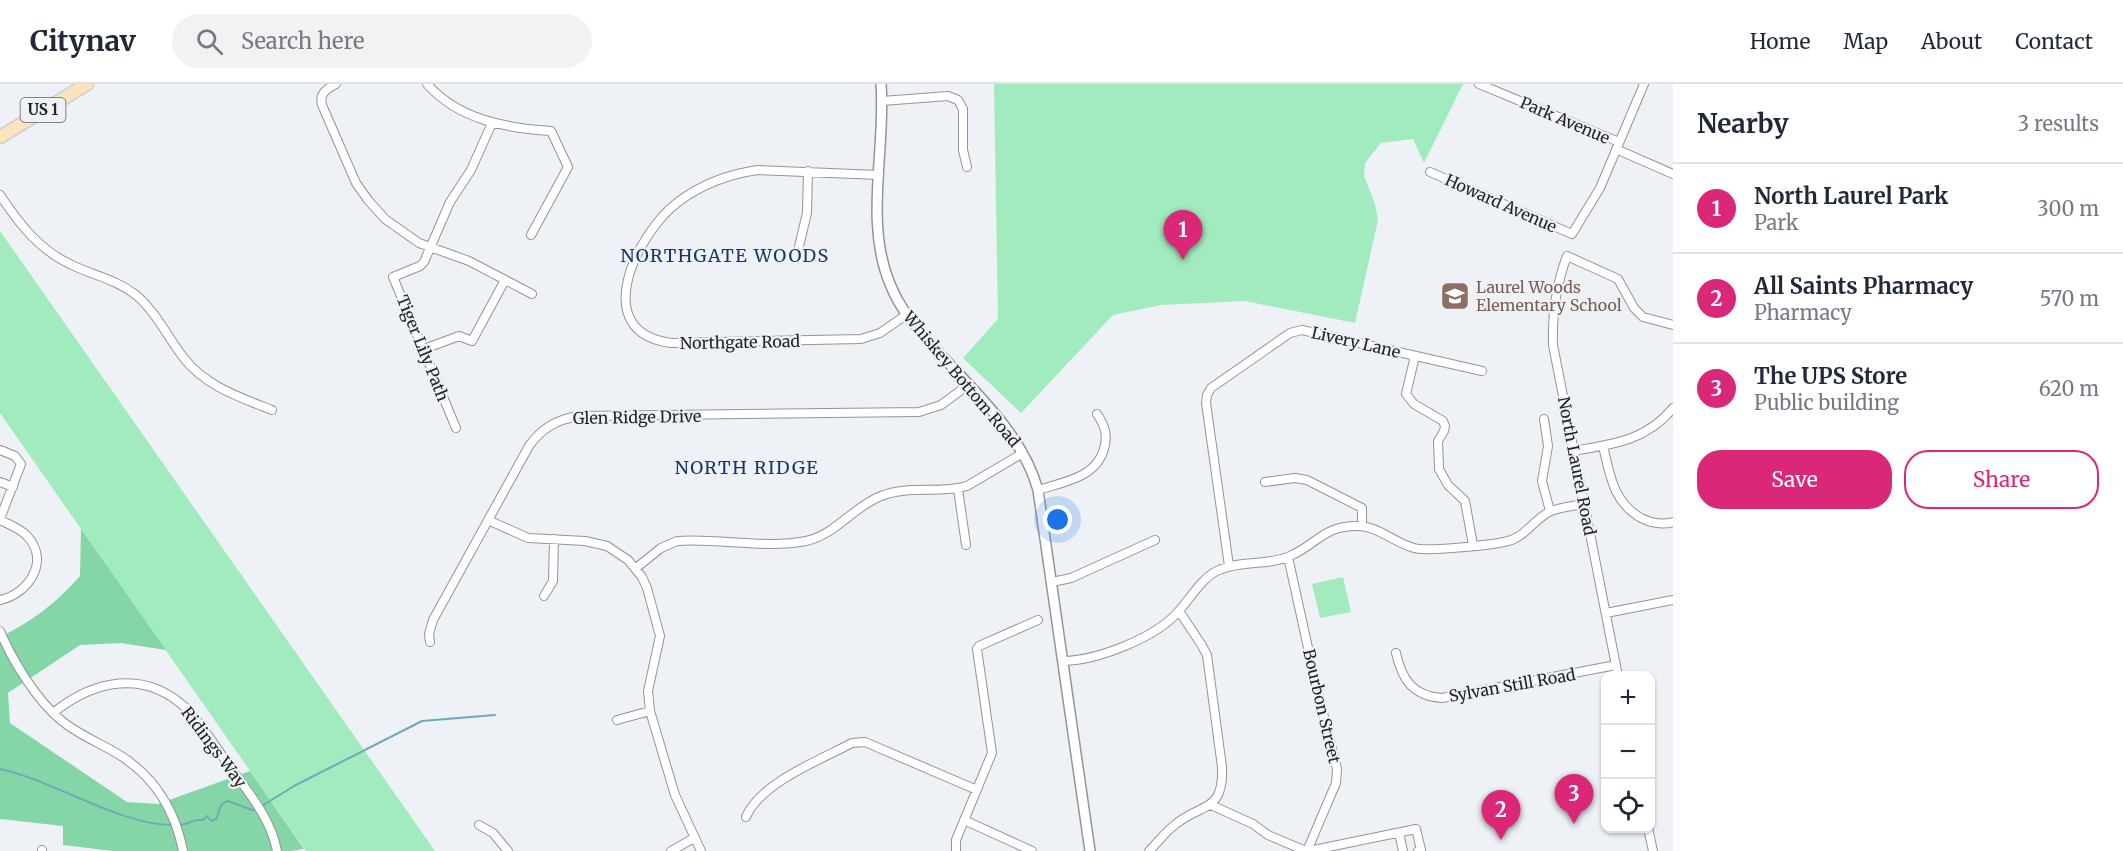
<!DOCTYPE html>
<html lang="en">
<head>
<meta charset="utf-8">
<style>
	body { margin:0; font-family:Merriweather,serif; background:#f2f2f3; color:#1f2937 }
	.controls { position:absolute; right:18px; bottom:18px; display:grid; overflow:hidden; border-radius:12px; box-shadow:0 2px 4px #0004 }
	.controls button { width:54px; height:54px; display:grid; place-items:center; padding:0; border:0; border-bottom:2px solid #e0e1e3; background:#fff; color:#1f2937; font:30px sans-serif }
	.you { position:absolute; left:1058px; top:436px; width:21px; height:21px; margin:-15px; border:4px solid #fff; border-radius:50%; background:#1a73e8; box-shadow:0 0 0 9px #1a73e833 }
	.badge { display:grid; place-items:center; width:39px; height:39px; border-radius:50%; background:#db2777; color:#fff; font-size:20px; font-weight:700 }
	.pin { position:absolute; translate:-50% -50px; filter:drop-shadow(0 2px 3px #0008) }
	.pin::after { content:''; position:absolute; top:32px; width:21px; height:18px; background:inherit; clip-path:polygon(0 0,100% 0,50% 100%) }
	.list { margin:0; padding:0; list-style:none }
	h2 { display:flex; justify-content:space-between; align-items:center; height:78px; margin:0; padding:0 24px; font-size:26px }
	h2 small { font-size:20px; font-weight:400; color:#747a83 }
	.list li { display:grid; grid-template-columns:39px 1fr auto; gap:18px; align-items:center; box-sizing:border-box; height:90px; padding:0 24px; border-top:2px solid #e0e1e3 }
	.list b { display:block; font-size:22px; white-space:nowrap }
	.list p { margin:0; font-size:20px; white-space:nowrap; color:#747a83 }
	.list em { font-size:20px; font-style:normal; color:#747a83 }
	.actions { display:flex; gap:12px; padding:18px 24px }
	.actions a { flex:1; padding:14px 0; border:2px solid #db2777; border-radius:24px; text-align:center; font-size:21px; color:#db2777 }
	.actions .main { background:#db2777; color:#fff }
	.icon { flex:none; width:33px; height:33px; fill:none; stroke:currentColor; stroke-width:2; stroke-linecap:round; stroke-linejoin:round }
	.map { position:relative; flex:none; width:1673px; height:767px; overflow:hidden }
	header { display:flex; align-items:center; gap:36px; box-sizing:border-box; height:84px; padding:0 30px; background:#fff; border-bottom:2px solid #e0e1e3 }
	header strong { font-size:28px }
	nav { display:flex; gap:33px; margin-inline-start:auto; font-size:21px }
	.search { width:420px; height:54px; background:#f2f2f3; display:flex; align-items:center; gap:15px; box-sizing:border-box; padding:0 21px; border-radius:33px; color:#747a83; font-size:22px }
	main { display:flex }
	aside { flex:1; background:#fff }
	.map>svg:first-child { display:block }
</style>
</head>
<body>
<header>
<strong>Citynav</strong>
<div class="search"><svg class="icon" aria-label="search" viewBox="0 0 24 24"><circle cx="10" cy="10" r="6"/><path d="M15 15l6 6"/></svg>Search here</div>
<nav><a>Home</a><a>Map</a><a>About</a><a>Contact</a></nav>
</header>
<main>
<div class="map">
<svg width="1673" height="767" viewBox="0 0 1673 767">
	<rect width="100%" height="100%" fill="#eef1f5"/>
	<path fill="#a2ebbe" d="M 994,0 L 1463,0 L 1424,79 L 1413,55 L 1381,59 L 1365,79 L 1364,92 L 1375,120 L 1378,136 L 1355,239 L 1245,217 L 1161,221 L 1113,231 L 1021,329 L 963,274 L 998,235 Z
		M 0,147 L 435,767 L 306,767 L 0,329 Z
		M 1343,493 L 1351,528 L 1320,534 L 1312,500 Z"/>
	<path fill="#85d6a6" d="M 81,445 L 166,566 L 121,559 L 80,561 L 8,609 L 10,639 L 127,718 L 158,720 L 250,687 L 304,765 L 291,767 L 113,767 L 63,761 L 63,742 L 0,735 L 0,553 C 33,537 56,519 80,492 Z"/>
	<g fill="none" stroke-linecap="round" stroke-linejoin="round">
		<path stroke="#70a9ba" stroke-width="2" d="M 0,685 C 55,697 119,741 173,741
			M 262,722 L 294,702 L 422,637 L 495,631
			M 179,741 C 188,741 194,734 203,736 L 207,732 L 211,737 L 216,735 C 220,728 218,719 228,717 L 252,726 L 257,725"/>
		<g stroke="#929599" stroke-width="10">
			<path id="minor" d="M 336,0 C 326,5 319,10 322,21 L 356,99 L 368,116 L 385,135 L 419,159 L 469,177 L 532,210
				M 427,0 C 459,36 506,44 551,47 L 568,83 L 531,151
				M 1479,0 L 1619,58
				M 882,17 L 948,12 L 958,16 L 963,25 L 963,66 L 967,83
				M 1616,65 L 1673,90
				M 1430,88 L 1572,150 L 1600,104 L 1644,0
				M 879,91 L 758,86 C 729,90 702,100 678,118 C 637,149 587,249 672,259 L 861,255 L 880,249 L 906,231
				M 0,111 C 20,141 40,167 74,182 C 96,192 117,196 136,211 C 156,228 167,252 183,273 C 205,302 239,313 272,326
				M 796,175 L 807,129 L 808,87
				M 424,265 L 459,252 L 472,257 L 505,196
				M 1415,272 L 1406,310 L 1414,320 L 1443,337 L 1445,342 L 1444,347 L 1438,357 L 1439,385 L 1448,401 L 1465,417 L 1473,461
				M 1544,335 L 1548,362 L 1542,397 L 1550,427
				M 456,344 L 393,193 L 420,182 L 424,178 L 450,118 L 471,86 L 492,39
				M 1603,362 C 1610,391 1613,418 1641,434 C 1651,439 1662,441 1673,438
				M 0,366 L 15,372 L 21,380 L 0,435
				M 1573,367 C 1613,360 1646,357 1673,324
				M 0,398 L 13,403
				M 1265,398 L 1295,394 L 1307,396 L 1362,424 L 1362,442
				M 958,405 L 966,461
				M 1038,406 C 1063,398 1096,394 1104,365 C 1108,351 1105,342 1097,330
				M 0,436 C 10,441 20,444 28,453 C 50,478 28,510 0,516
				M 488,436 L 528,454 L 585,457 L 607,462 L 628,476 L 642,493 L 647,504 L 660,552 L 648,607 L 650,627 L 675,711 L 701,767
				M 1288,473 L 1318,609 L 1337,685 L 1336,699 L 1307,767
				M 1229,482 L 1206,319 L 1207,311 L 1211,304 L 1290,249 L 1302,246 L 1482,287
				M 636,484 L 661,464 L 677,457 C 719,454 765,465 806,457 C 835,451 853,423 881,412 C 909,401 939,410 967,402 L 1023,369
				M 1052,498 L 1071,494 L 1155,456
				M 544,512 L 553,497 L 554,455
				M 1606,529 L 1673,516
				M 0,547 C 12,576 37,617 62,637 C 79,651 100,659 118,670 C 154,692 175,726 183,767
				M 430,558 L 429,550 L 433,536 L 529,362 C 542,344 556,336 578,332 L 919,328 L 941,321 L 968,301
				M 1396,569 C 1402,596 1413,612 1442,614 L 1616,581
				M 1064,577 C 1098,576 1155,554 1178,528 C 1190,515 1202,493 1219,486 C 1241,476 1268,482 1290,472 C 1318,460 1323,441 1359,442 C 1379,443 1395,459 1414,464 C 1426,468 1489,461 1504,458 C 1524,455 1532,437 1549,428 C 1559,423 1573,422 1584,420
				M 1618,592 L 1553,261 C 1552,229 1556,201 1567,172 L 1618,195 L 1634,224 L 1643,233 L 1673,241
				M 53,629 C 94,596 144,585 186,624 C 203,641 216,664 230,683 C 249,709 271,735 277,767
				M 617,636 L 650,627
				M 1211,721 L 1253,740 L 1268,751 L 1306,767
				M 746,733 C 760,699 820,676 852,659 L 865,658 L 977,706
				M 964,736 L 1032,767
				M 479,741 L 493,749 L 508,767
				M 1648,744 L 1653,767
				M 1399,749 L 1403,767
				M 42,766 L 42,767
				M 671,767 L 694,754
				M 956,767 L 956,756 L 992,669 L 977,565 L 979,562 L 1038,536
				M 1149,767 C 1158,758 1166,747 1176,740 C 1201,719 1224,729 1222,683 L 1207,571 L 1201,560 L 1179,527
				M 1309,767 L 1416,745 L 1421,766 L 1418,767"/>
		</g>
		<g stroke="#929599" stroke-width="12">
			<path id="tertiary" d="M 881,0 C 886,65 864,138 890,200 C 901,228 920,248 940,270 C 978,311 1023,352 1038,406 L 1090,767"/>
		</g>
		<g stroke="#cecfcf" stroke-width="15">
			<path id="primary" d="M 0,53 L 87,0"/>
		</g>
		<use href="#minor" stroke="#fff" stroke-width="8"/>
		<use href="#tertiary" stroke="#fff" stroke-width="9"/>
		<use href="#primary" stroke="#fae3bd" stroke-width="12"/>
	</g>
	<defs>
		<g id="school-square" transform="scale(1.5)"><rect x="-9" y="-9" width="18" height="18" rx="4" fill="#8d6e63" stroke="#eef1f5"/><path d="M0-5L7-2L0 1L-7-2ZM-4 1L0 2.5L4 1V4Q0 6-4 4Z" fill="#fff"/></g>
	</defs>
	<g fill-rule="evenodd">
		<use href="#school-square" x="1455" y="212"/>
	</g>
	<g text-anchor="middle" stroke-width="4.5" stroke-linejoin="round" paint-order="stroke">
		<rect fill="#eef1f5" stroke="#5f6163" stroke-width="1.5" x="20.5" y="14" width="45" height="24" rx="4.5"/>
		<g font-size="15" font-weight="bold" fill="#222324">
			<text x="43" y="31">US 1</text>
		</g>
		<g font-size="16" fill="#222324" stroke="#eef1f5">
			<text transform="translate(1565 36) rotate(23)" y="6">Park Avenue</text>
			<text transform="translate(1501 119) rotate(24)" y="6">Howard Avenue</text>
			<text transform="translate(740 258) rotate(-1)" y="6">Northgate Road</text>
			<text transform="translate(1356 258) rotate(13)" y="6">Livery Lane</text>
			<text transform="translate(423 264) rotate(68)" y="6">Tiger Lily Path</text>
			<text transform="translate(962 295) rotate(50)" y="6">Whiskey Bottom Road</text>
			<text transform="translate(637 333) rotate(-1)" y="6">Glen Ridge Drive</text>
			<text transform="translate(1577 382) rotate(79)" y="6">North Laurel Road</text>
			<text transform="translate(1512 601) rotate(-10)" y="6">Sylvan Still Road</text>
			<text transform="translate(1322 622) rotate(77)" y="6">Bourbon Street</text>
			<text transform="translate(214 663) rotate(53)" y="6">Ridings Way</text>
		</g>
		<g font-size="16" fill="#785e54" stroke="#eef1f5" text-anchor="start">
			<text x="1476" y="209">Laurel Woods<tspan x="1476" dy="18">Elementary School</tspan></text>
		</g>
		<g font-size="18" letter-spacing="1.5" fill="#18366c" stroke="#eef1f5">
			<text x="725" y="178">NORTHGATE WOODS</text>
			<text x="747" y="390">NORTH RIDGE</text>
		</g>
	</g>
</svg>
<div class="controls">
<button>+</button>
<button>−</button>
<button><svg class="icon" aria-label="locate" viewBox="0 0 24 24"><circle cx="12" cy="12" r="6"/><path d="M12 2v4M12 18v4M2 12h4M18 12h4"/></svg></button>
</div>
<div class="you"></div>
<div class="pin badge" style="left:1183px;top:176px">1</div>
<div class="pin badge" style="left:1501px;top:756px">2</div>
<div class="pin badge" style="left:1574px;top:740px">3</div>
</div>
<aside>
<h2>Nearby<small>3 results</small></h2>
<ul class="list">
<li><span class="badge">1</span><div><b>North Laurel Park</b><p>Park</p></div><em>300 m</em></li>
<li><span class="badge">2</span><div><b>All Saints Pharmacy</b><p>Pharmacy</p></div><em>570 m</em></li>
<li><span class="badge">3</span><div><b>The UPS Store</b><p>Public building</p></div><em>620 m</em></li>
</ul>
<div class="actions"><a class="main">Save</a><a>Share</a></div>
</aside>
</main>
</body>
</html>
